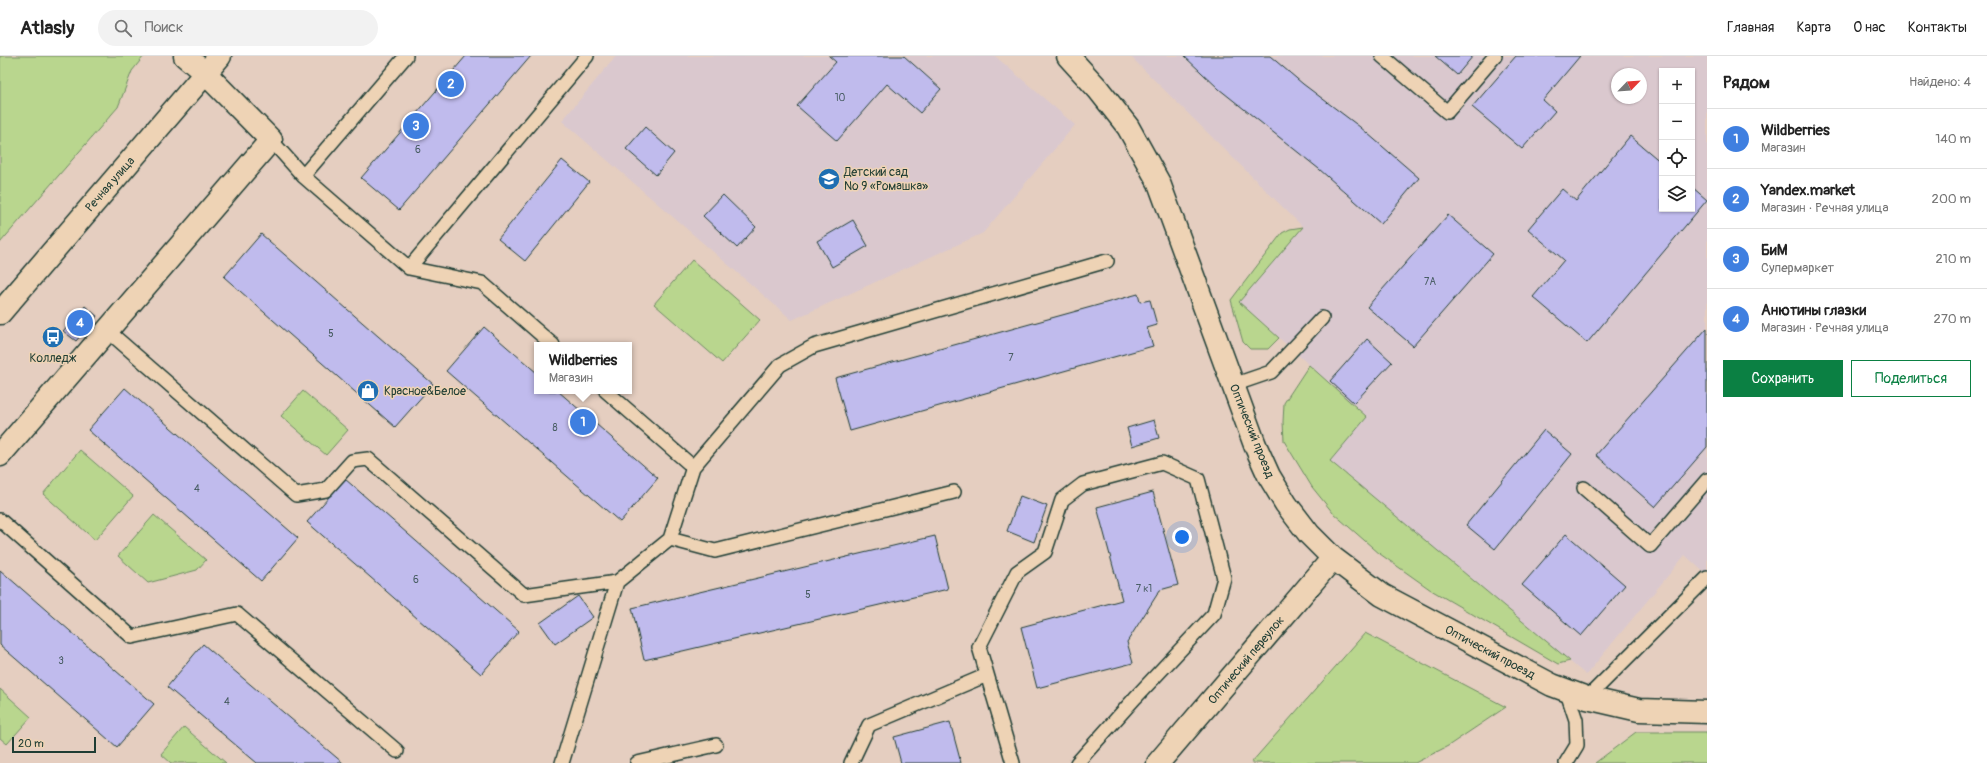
<!DOCTYPE html>
<html lang="ru">
<head>
<meta charset="utf-8">
<style>
	body { margin:0; font-family:Pangolin,sans-serif; background:#f2f2f2; color:#222 }
	.controls { position:absolute; right:12px; top:12px; display:grid; overflow:hidden; border-radius:0px; box-shadow:0 1px 3px #0004 }
	.controls button { width:36px; height:36px; display:grid; place-items:center; padding:0; border:0; border-bottom:1px solid #e0e0e0; background:#fff; color:#222; font:20px sans-serif }
	.compass { position:absolute; left:1611px; top:12px; width:36px; height:36px; border-radius:50%; background:#fff; box-shadow:0 1px 3px #0004; rotate:65deg }
	.scale { position:absolute; left:12px; bottom:10px; width:84px; box-sizing:border-box; padding-left:4px; border:2px solid #1f3d34; border-top:0; font-size:11px; line-height:14px; white-space:nowrap; color:#1f3d34; -webkit-text-stroke:3px #eed3b5; paint-order:stroke }
	.you { position:absolute; left:1182px; top:481px; width:14px; height:14px; margin:-10px; border:3px solid #fff; border-radius:50%; background:#1a73e8; box-shadow:0 0 0 6px #1a73e833 }
	.badge { display:grid; place-items:center; width:26px; height:26px; border-radius:50%; background:#0b8043; color:#fff; font-size:13px; font-weight:700 }
	.pin { position:absolute; translate:-50% -50%; border:2px solid #fff; box-shadow:0 1px 4px #0006 }
	.popup { position:absolute; left:534px; top:286px; width:98px; height:52px; box-sizing:border-box; display:grid; place-content:center; border-radius:0px; background:#fff; filter:drop-shadow(0 1px 3px #0005); font-size:13px; white-space:nowrap; color:#767676 }
	.popup b { font-size:15px; color:#222 }
	.popup::after { content:''; position:absolute; left:50%; top:100%; margin-left:-8px; border:8px solid transparent; border-top-color:#fff }
	.list { margin:0; padding:0; list-style:none }
	h2 { display:flex; justify-content:space-between; align-items:center; height:52px; margin:0; padding:0 16px; font-size:17px }
	h2 small { font-size:13px; font-weight:400; color:#767676 }
	.list li { display:grid; grid-template-columns:26px 1fr auto; gap:12px; align-items:center; box-sizing:border-box; height:60px; padding:0 16px; border-top:1px solid #e0e0e0 }
	.list b { display:block; font-size:15px; white-space:nowrap }
	.list p { margin:0; font-size:13px; white-space:nowrap; color:#767676 }
	.list em { font-size:13px; font-style:normal; color:#767676 }
	.actions { display:flex; gap:8px; padding:12px 16px }
	.actions a { flex:1; padding:9px 0; border:1px solid #0b8043; border-radius:0px; text-align:center; font-size:14px; color:#0b8043 }
	.actions .main { background:#0b8043; color:#fff }
	.icon { flex:none; width:22px; height:22px; fill:none; stroke:currentColor; stroke-width:2; stroke-linecap:round; stroke-linejoin:round }
	.map { position:relative; flex:none; width:1707px; height:707px; overflow:hidden }
	header { display:flex; align-items:center; gap:24px; box-sizing:border-box; height:56px; padding:0 20px; background:#fff; border-bottom:1px solid #e0e0e0 }
	header strong { font-size:19px }
	nav { display:flex; gap:22px; margin-inline-start:auto; font-size:14px }
	.search { width:280px; height:36px; background:#f2f2f2; display:flex; align-items:center; gap:10px; box-sizing:border-box; padding:0 14px; border-radius:22px; color:#767676; font-size:15px }
	main { display:flex }
	aside { flex:1; background:#fff }
	.map>svg:first-child { display:block }
</style>
</head>
<body>
<header>
<strong>Atlasly</strong>
<div class="search"><svg class="icon" aria-label="search" viewBox="0 0 24 24"><circle cx="10" cy="10" r="6"/><path d="M15 15l6 6"/></svg>Поиск</div>
<nav><a>Главная</a><a>Карта</a><a>О нас</a><a>Контакты</a></nav>
</header>
<main>
<div class="map">
<svg width="1707" height="707" viewBox="0 0 1707 707">
	<rect width="100%" height="100%" fill="#e5cec0"/>
	<filter id="ink" filterUnits="userSpaceOnUse"><feTurbulence type="fractalNoise" baseFrequency=".025" numOctaves="2"/><feDisplacementMap in="SourceGraphic" scale="8" xChannelSelector="R" yChannelSelector="G"/><feConvolveMatrix kernelMatrix="1 2 1 2 8 2 1 2 1" color-interpolation-filters="sRGB"/></filter>
	<g filter="url(#ink)">
		<path fill="#dac8ce" fill-rule="evenodd" d="M 616,0 L 995,0 L 1075,69 L 983,177 L 792,264 L 562,65 Z
			M 1130,0 L 1707,0 L 1707,519 L 1685,499 L 1586,619 L 1330,405 L 1366,360 L 1239,246 L 1303,171 ZM 1662,15 L 1692,15 L 1692,153 L 1662,153 ZM 1617,18 L 1641,18 L 1641,42 L 1617,42 Z"/>
		<path fill="#b9d68e" stroke="#6c8a61" d="M 0,0 L 144,0 L 132,15 L 118,51 L 0,187 Z
			M 1303,171 L 1239,246 L 1279,282 L 1268,293 L 1250,293 L 1243,286 L 1231,244 L 1282,177 L 1290,173 Z
			M 692,204 L 760,264 L 722,307 L 654,248 Z
			M 1309,309 L 1367,361 L 1330,405 L 1570,605 L 1558,608 L 1431,534 L 1380,498 L 1333,457 L 1312,431 L 1284,385 L 1283,366 L 1284,347 Z
			M 303,335 L 348,374 L 326,399 L 281,360 Z
			M 80,394 L 133,440 L 95,484 L 43,438 Z
			M 154,459 L 206,504 L 197,514 L 148,527 L 118,500 Z
			M 1365,577 L 1506,651 L 1448,690 L 1415,707 L 1251,707 Z
			M 0,633 L 31,661 L 7,688 L 0,682 Z
			M 184,671 L 226,707 L 171,707 L 161,698 Z
			M 1636,676 L 1707,676 L 1707,707 L 1595,707 Z"/>
		<path fill="#c0bbed" stroke="#1f3d34" d="M 466,0 L 531,0 L 399,154 L 361,122 Z
			M 829,0 L 904,0 L 941,33 L 920,57 L 887,28 L 837,85 L 797,50 L 836,6 Z
			M 1184,0 L 1270,0 L 1303,28 L 1360,71 L 1419,122 L 1381,168 L 1319,113 L 1219,33 Z
			M 1435,0 L 1473,0 L 1457,19 Z
			M 1516,0 L 1580,0 L 1543,44 L 1555,55 L 1522,93 L 1472,51 Z
			M 645,71 L 674,97 L 656,119 L 626,93 Z
			M 1630,80 L 1662,107 L 1662,153 L 1692,153 L 1692,131 L 1707,144 L 1587,287 L 1533,241 L 1564,204 L 1528,173 L 1562,133 L 1576,145 Z
			M 562,104 L 589,126 L 525,205 L 498,183 Z
			M 723,139 L 756,171 L 737,192 L 703,160 Z
			M 1448,159 L 1493,198 L 1413,290 L 1367,251 Z
			M 853,164 L 868,190 L 832,211 L 817,185 Z
			M 261,178 L 433,328 L 395,371 L 224,221 Z
			M 1138,238 L 1140,246 L 1150,244 L 1157,269 L 1147,272 L 1153,290 L 850,375 L 835,322 Z
			M 85,250 L 97,260 L 76,285 L 63,275 Z
			M 484,271 L 537,317 L 537,335 L 558,335 L 658,422 L 620,466 L 446,315 Z
			M 1707,272 L 1707,391 L 1655,451 L 1596,399 Z
			M 1367,283 L 1392,306 L 1354,347 L 1330,325 Z
			M 125,332 L 298,482 L 261,525 L 88,374 Z
			M 1154,364 L 1159,382 L 1132,390 L 1127,372 Z
			M 1544,374 L 1572,398 L 1495,493 L 1466,469 Z
			M 345,423 L 519,575 L 481,618 L 307,466 Z
			M 1153,436 L 1178,529 L 1160,534 L 1127,586 L 1133,607 L 1037,632 L 1021,571 L 1122,544 L 1097,451 Z
			M 1020,440 L 1047,450 L 1034,486 L 1007,475 Z
			M 1566,478 L 1625,529 L 1581,580 L 1522,529 Z
			M 935,480 L 948,533 L 644,604 L 632,552 Z
			M 0,514 L 154,648 L 117,691 L 0,589 Z
			M 578,540 L 593,561 L 555,588 L 540,567 Z
			M 203,588 L 231,612 L 343,707 L 257,707 L 167,631 Z
			M 950,666 L 961,707 L 901,707 L 894,681 Z"/>
		<g fill="none" stroke-linecap="round" stroke-linejoin="round">
			<g stroke="#1f3d34" stroke-width="16">
				<path id="lane" d="M 1382,0 L 1447,56 L 1495,0
					M 271,84 L 303,120 L 409,212 L 482,227 L 553,289
					M 303,120 L 406,0
					M 409,212 L 587,0
					M 108,275 L 296,439 L 326,434 L 352,405 L 368,403 L 524,539 L 617,526
					M 1233,329 L 1271,316 L 1322,262
					M 606,335 L 693,411
					M 1584,432 L 1650,490 L 1707,424
					M 0,464 L 132,581 L 237,558 L 397,695
					M 670,483 L 715,495 L 954,436
					M 1587,642 L 1707,522
					M 562,707 L 617,526 L 670,483 L 693,411 L 780,309 L 814,290 L 1107,205
					M 637,707 L 716,689
					M 851,707 L 869,669 L 987,619
					M 1013,707 L 979,591 L 1017,516 L 1045,496 L 1062,444 L 1083,428 L 1162,407 L 1198,423 L 1224,522 L 1214,558 L 1135,642 L 1077,707
					M 1566,707 L 1577,689 L 1576,664 L 1566,634"/>
			</g>
			<g stroke="#1f3d34" stroke-width="25">
				<path id="street" d="M 1068,0 L 1098,33 L 1128,71 L 1159,127 L 1255,389 L 1269,420 L 1286,448 L 1309,478 L 1333,502 L 1382,539 L 1552,629 L 1587,642 L 1639,654 L 1707,656
					M 0,399 L 271,84 L 205,17
					M 1158,707 L 1333,502"/>
			</g>
			<g stroke="#1f3d34" stroke-width="25">
				<path id="secondary" d="M 185,0 L 205,17
					M 0,257 L 220,0"/>
			</g>
			<use href="#lane" stroke="#eed3b5" stroke-width="13"/>
			<use href="#street" stroke="#eed3b5" stroke-width="22"/>
			<use href="#secondary" stroke="#eed3b5" stroke-width="22"/>
		</g>
	</g>
	<defs>
		<g id="school-disc" transform="scale(1.15)"><circle r="9.5" fill="#1f6fb2" stroke="#eed3b5"/><path d="M0-5L7-2L0 1L-7-2ZM-4 1L0 2.5L4 1V4Q0 6-4 4Z" fill="#fff"/></g>
		<g id="bus-disc" transform="scale(1.15)"><circle r="9.5" fill="#1f6fb2" stroke="#eed3b5"/><path d="M-5-6H5V4H4V6H2V4H-2V6H-4V4H-5ZM-3.5-4V0h7V-4ZM-3.5 1.2v1.5H-2V1.2ZM2 1.2v1.5H3.5V1.2Z" fill="#fff"/></g>
		<g id="shop-disc" transform="scale(1.15)"><circle r="9.5" fill="#1f6fb2" stroke="#eed3b5"/><path d="M-5-2.5h2.3a2.7 3.5 0 0 1 5.4 0H5L5.5 6h-11ZM-1.5-2.5h3a1.5 2.3 0 0 0-3 0Z" fill="#fff"/></g>
	</defs>
	<g fill-rule="evenodd">
		<use href="#school-disc" x="829" y="123"/>
		<use href="#bus-disc" x="53" y="281"/>
		<use href="#shop-disc" x="368" y="335"/>
	</g>
	<g text-anchor="middle" stroke-width="3" stroke-linejoin="round" paint-order="stroke">
		<g font-size="10" fill="#475c62">
			<text x="840" y="45">10</text>
			<text x="418" y="97">6</text>
			<text x="1430" y="229">7А</text>
			<text x="331" y="281">5</text>
			<text x="1011" y="305">7</text>
			<text x="555" y="375">8</text>
			<text x="197" y="436">4</text>
			<text x="416" y="527">6</text>
			<text x="1144" y="536">7 к1</text>
			<text x="808" y="542">5</text>
			<text x="61" y="608">3</text>
			<text x="227" y="649">4</text>
		</g>
		<g font-size="12" fill="#1f3d34" stroke="#eed3b5" text-anchor="start">
			<text x="844" y="120">Детский сад<tspan x="844" dy="14">№ 9 «Ромашка»</tspan></text>
			<text x="53" y="306" text-anchor="middle">Колледж</text>
			<text x="384" y="339">Красное&amp;Белое</text>
		</g>
		<g font-size="12" fill="#1f3d34" stroke="#eed3b5">
			<text transform="translate(110 128) rotate(-49)" y="4">Речная улица</text>
			<text transform="translate(1252 375) rotate(68)" y="4">Оптический проезд</text>
			<text transform="translate(1490 596) rotate(28)" y="4">Оптический проезд</text>
			<text transform="translate(1246 604) rotate(-50)" y="4">Оптический переулок</text>
		</g>
	</g>
</svg>
<div class="controls">
<button>+</button>
<button>−</button>
<button><svg class="icon" aria-label="locate" viewBox="0 0 24 24"><circle cx="12" cy="12" r="6"/><path d="M12 2v4M12 18v4M2 12h4M18 12h4"/></svg></button>
<button><svg class="icon" aria-label="layers" viewBox="0 0 24 24"><path d="M12 4l9 5-9 5-9-5zM3 14l9 5 9-5"/></svg></button>
</div>
<svg class="compass" viewBox="-18 -18 36 36"><path d="M0-13l5 13h-10z" fill="#e53935"/><path d="M0 13l5-13h-10z" fill="#767676"/></svg>
<div class="scale">20 m</div>
<div class="you"></div>
<div class="pin badge" style="left:583px;top:366px;background:#3f7fe0">1</div>
<div class="popup"><b>Wildberries</b>Магазин</div>
<div class="pin badge" style="left:451px;top:28px;background:#3f7fe0">2</div>
<div class="pin badge" style="left:416px;top:70px;background:#3f7fe0">3</div>
<div class="pin badge" style="left:80px;top:267px;background:#3f7fe0">4</div>
</div>
<aside>
<h2>Рядом<small>Найдено: 4</small></h2>
<ul class="list">
<li><span class="badge" style="background:#3f7fe0">1</span><div><b>Wildberries</b><p>Магазин</p></div><em>140 m</em></li>
<li><span class="badge" style="background:#3f7fe0">2</span><div><b>Yandex.market</b><p>Магазин · Речная улица</p></div><em>200 m</em></li>
<li><span class="badge" style="background:#3f7fe0">3</span><div><b>БиМ</b><p>Супермаркет</p></div><em>210 m</em></li>
<li><span class="badge" style="background:#3f7fe0">4</span><div><b>Анютины глазки</b><p>Магазин · Речная улица</p></div><em>270 m</em></li>
</ul>
<div class="actions"><a class="main">Сохранить</a><a>Поделиться</a></div>
</aside>
</main>
</body>
</html>
